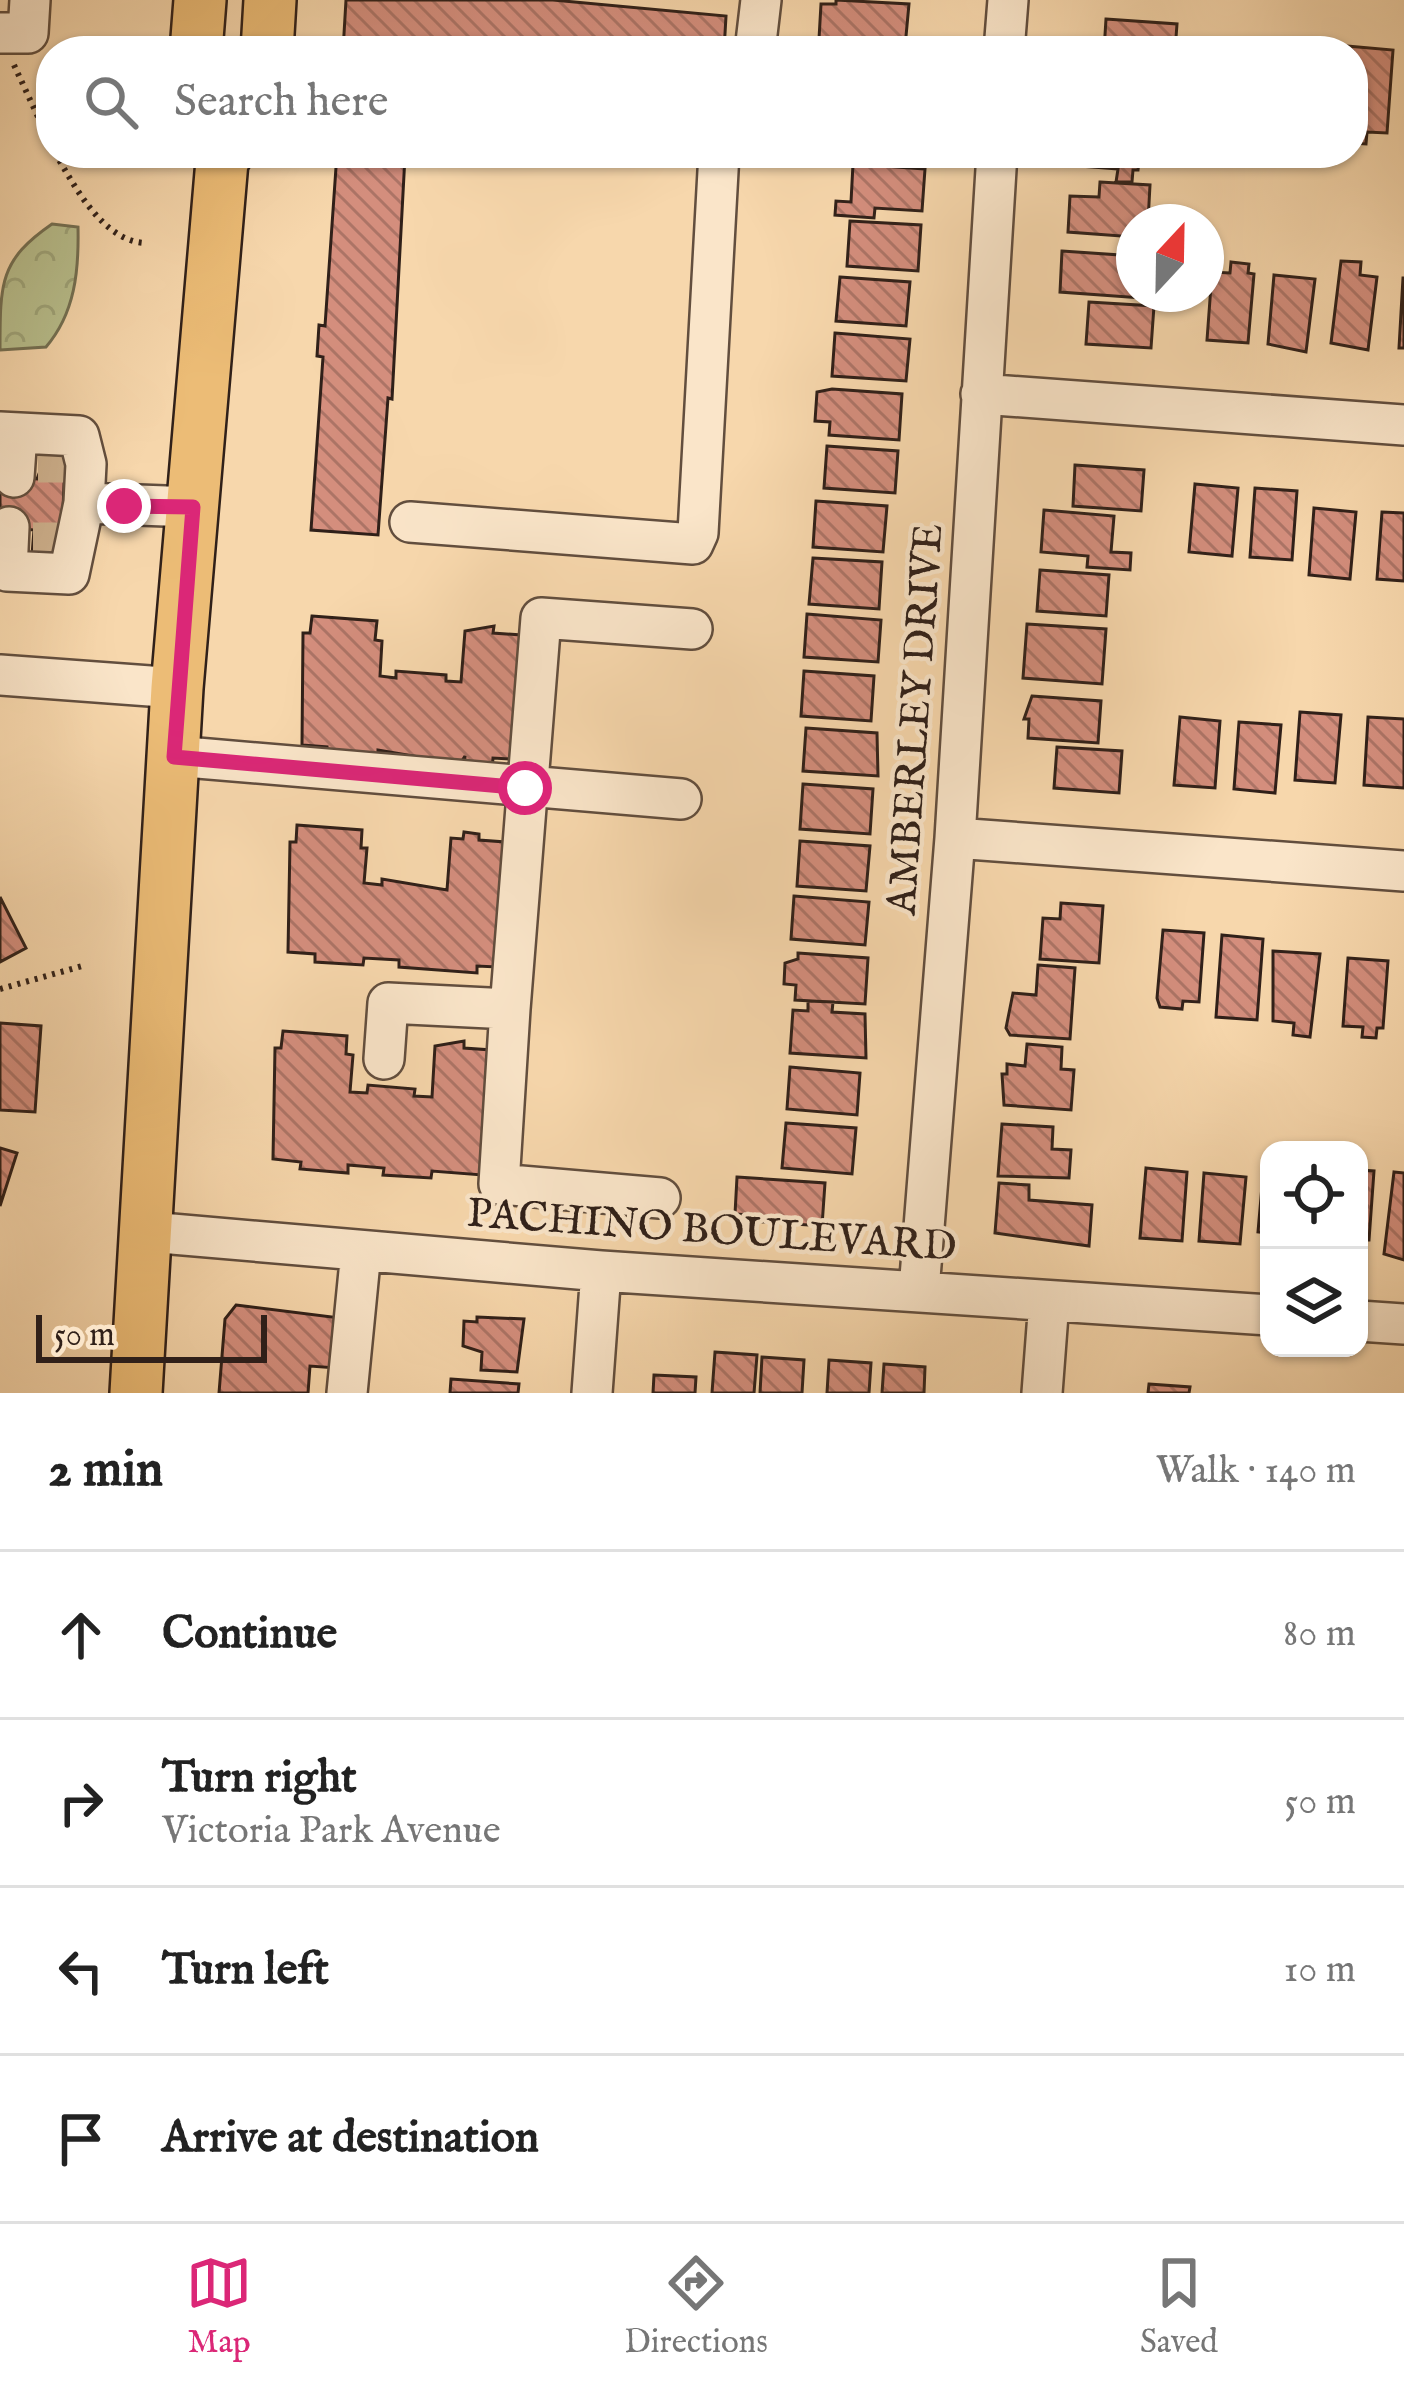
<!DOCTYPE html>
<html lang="en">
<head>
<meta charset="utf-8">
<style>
	body { margin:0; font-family:"IM FELL English",serif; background:#f2f2f2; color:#222 }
	.controls { position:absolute; right:36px; bottom:36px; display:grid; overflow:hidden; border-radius:24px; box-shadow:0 3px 9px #0004 }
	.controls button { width:108px; height:108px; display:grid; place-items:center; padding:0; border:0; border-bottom:3px solid #e0e0e0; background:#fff; color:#222; font:60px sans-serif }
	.compass { position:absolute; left:1116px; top:204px; width:108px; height:108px; border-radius:50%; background:#fff; box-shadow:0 3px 9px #0004; rotate:22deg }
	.scale { position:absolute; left:36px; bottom:30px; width:231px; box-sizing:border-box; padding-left:12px; border:6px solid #302019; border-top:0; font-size:33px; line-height:42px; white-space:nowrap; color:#302019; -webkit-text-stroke:9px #fae5c9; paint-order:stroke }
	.stop { position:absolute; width:36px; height:36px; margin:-27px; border:9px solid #db2777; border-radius:50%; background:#fff }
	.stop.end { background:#db2777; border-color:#fff; box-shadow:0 3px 12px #0008 }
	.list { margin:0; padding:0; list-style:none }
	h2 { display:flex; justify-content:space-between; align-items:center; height:156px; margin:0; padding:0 48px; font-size:51px }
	h2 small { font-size:39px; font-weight:400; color:#767676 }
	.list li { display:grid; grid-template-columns:78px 1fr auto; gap:36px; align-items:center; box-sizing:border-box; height:168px; padding:0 48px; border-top:3px solid #e0e0e0 }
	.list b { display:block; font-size:45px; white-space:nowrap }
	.list p { margin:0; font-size:39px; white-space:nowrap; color:#767676 }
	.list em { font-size:39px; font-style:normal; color:#767676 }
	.icon { flex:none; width:66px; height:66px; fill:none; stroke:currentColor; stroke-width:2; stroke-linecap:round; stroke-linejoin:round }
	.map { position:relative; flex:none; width:1404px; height:1393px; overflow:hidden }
	.search { position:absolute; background:#fff; box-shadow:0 3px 9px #0004; left:36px; right:36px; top:36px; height:132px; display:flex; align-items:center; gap:30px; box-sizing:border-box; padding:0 42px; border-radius:48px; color:#767676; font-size:45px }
	.sheet { height:828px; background:#fff }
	nav { display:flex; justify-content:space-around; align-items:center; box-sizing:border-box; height:168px; border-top:3px solid #e0e0e0; background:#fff; font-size:33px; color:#767676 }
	nav a { display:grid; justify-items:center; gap:6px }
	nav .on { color:#db2777 }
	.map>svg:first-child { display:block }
</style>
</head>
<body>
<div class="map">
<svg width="1404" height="1393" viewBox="0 0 1404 1393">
	<defs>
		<pattern id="park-crowns" width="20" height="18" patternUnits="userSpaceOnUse" patternTransform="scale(3)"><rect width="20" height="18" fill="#b8bf8d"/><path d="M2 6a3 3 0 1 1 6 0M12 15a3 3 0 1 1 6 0" fill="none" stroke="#9ea479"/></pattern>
		<pattern id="building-back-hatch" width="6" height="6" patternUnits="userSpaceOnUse" patternTransform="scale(3)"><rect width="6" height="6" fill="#d48e7d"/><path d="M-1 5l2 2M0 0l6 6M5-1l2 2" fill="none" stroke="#ac7466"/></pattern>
	</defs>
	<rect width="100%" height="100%" fill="#f7d7ac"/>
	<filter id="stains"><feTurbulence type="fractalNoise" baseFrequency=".00167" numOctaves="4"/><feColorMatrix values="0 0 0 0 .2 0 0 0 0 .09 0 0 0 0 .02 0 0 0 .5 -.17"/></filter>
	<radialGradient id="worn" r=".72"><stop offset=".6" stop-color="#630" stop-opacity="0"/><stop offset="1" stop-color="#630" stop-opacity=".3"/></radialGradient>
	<path fill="url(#park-crowns)" stroke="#747053" stroke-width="3" d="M 52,224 L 78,227 C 79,271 75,313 46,347 L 0,350 C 0,282 0,260 52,224 Z"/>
	<path fill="url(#building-back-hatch)" stroke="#302019" stroke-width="3" d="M 346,0 L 553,0 L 726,16 L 724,51 L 343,51 Z
		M 836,0 L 909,4 L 905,47 L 819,39 L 821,4 L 836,4 Z
		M 1106,19 L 1177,24 L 1175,51 L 1104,51 Z
		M 1228,38 L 1271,41 L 1270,51 L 1227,51 Z
		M 1290,42 L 1332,45 L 1331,51 L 1290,51 Z
		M 1347,46 L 1393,50 L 1387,133 L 1367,132 L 1366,144 L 1353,143 L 1353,51 Z
		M 337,153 L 405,156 L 392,399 L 388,398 L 378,535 L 311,530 L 323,357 L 317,356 L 319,325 L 325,326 Z
		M 1069,153 L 1140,153 L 1138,170 L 1133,170 L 1132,182 L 1116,182 L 1118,169 L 1068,165 Z
		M 853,164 L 925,169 L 922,211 L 875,208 L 874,218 L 835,215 L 836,201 L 851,202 Z
		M 1100,182 L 1150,185 L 1148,222 L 1134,222 L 1134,237 L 1068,232 L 1070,196 L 1099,197 Z
		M 850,221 L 921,225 L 918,271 L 847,266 Z
		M 1062,251 L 1134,256 L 1134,294 L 1155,294 L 1155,299 L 1060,292 Z
		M 1341,261 L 1361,262 L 1360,275 L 1377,277 L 1368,350 L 1331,343 Z
		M 1231,262 L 1249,264 L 1248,273 L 1254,274 L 1248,343 L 1207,340 L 1212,272 L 1230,273 Z
		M 1274,275 L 1315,279 L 1306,352 L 1268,344 Z
		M 840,277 L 910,282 L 906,326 L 836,321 Z
		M 1403,278 L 1404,278 L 1404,348 L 1399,348 Z
		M 1089,302 L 1154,306 L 1151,348 L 1086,344 Z
		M 835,333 L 910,339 L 906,381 L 832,376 Z
		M 832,389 L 902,394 L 899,440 L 829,435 L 830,422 L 815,421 L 817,392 Z
		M 827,446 L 898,451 L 895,493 L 824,488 Z
		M 46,455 L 65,461 L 61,558 L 32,555 L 34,530 L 0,526 L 0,476 L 37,479 Z
		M 1075,465 L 1144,470 L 1141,511 L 1073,506 Z
		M 1195,484 L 1238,488 L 1232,556 L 1189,552 Z
		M 1255,488 L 1297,491 L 1292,560 L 1250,557 Z
		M 816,501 L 887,506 L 883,552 L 813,547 Z
		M 1314,508 L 1356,512 L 1350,579 L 1309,575 Z
		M 1044,510 L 1114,516 L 1111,552 L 1131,553 L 1130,570 L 1087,567 L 1088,556 L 1041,552 Z
		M 1382,512 L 1404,513 L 1404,581 L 1377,579 Z
		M 813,558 L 882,562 L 879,609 L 809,604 Z
		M 1040,570 L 1109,575 L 1106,616 L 1037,611 Z
		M 807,614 L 881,620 L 878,662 L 804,657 Z
		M 312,616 L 377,621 L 375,640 L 382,641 L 380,676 L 396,678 L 396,671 L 446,675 L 446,681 L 461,682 L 465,631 L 494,626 L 493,633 L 521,635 L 512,759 L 493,758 L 492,770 L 464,768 L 465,756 L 460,764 L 378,750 L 378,759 L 327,755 L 327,747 L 302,745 L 303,633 L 310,633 Z
		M 1027,624 L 1106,629 L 1102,684 L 1023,678 Z
		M 804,671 L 874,676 L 871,721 L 801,716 Z
		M 1032,696 L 1101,701 L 1098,743 L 1028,738 L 1029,719 L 1024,719 Z
		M 1300,712 L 1341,715 L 1335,783 L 1295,780 Z
		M 1180,717 L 1220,721 L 1215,788 L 1174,785 Z
		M 1368,717 L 1404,719 L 1404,788 L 1364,785 Z
		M 1239,722 L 1281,725 L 1275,793 L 1234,789 Z
		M 806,728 L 877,733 L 878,776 L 803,771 Z
		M 1057,747 L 1122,751 L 1119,793 L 1054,788 Z
		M 803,784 L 873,789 L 870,834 L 800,829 Z
		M 297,825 L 362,830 L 361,848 L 367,848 L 364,883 L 382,885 L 382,879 L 447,890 L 451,838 L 463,839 L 464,832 L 479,834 L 479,840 L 505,842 L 497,967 L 477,966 L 477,973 L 399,967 L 399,960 L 364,958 L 363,965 L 315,962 L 315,954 L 288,952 L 290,842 L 296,842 Z
		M 800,841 L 870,846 L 866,891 L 797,886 Z
		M 794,896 L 869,902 L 865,945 L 791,939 Z
		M 0,897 L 26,948 L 0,962 Z
		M 1061,903 L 1103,906 L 1099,963 L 1040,959 L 1043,918 L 1060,919 Z
		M 1163,930 L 1204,933 L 1199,1002 L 1183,1001 L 1182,1009 L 1160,1007 L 1157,998 Z
		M 1222,935 L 1263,939 L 1257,1020 L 1216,1017 Z
		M 1273,951 L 1320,954 L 1310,1037 L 1293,1035 L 1294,1023 L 1273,1021 Z
		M 798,953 L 868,958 L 865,1004 L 795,1000 L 796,985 L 784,984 L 785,963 L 798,959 Z
		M 1348,958 L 1388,961 L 1383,1028 L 1377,1028 L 1376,1038 L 1362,1037 L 1363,1027 L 1343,1026 Z
		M 1038,965 L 1075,968 L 1070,1039 L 1010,1035 L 1006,1028 L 1013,993 L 1036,995 Z
		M 808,1001 L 833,1002 L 832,1012 L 865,1014 L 866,1058 L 790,1053 L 793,1010 L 808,1011 Z
		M 0,1023 L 41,1026 L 35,1112 L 0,1110 Z
		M 283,1031 L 347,1036 L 346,1054 L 353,1055 L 350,1092 L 367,1093 L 368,1085 L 415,1089 L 414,1096 L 432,1097 L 435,1046 L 464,1041 L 464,1048 L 491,1050 L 482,1175 L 432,1171 L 431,1178 L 383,1175 L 384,1168 L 348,1165 L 348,1173 L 300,1169 L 301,1162 L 273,1159 L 275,1048 L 281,1048 Z
		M 1027,1044 L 1062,1047 L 1061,1069 L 1074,1070 L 1071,1110 L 1004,1105 L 1002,1074 L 1007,1074 L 1007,1064 L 1025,1066 Z
		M 790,1067 L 860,1073 L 857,1115 L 787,1109 Z
		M 786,1123 L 856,1128 L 852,1174 L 782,1168 Z
		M 1002,1124 L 1053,1127 L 1052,1149 L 1071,1150 L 1069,1178 L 998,1176 Z
		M 0,1148 L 17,1153 L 0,1206 Z
		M 1264,1163 L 1269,1163 L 1269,1233 L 1258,1232 Z
		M 1146,1168 L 1187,1172 L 1182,1241 L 1140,1238 Z
		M 1359,1170 L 1374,1171 L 1369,1240 L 1359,1240 Z
		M 1394,1172 L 1404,1173 L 1404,1260 L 1384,1254 Z
		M 1204,1173 L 1246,1177 L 1240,1244 L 1199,1241 Z
		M 737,1177 L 825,1183 L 822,1226 L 750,1221 L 750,1215 L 735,1214 Z
		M 999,1183 L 1029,1185 L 1029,1200 L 1092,1205 L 1089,1246 L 995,1233 Z
		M 236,1305 L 340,1318 L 336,1368 L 310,1366 L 308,1393 L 219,1393 L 225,1319 Z
		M 477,1317 L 524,1319 L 517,1372 L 481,1370 L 482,1352 L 463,1346 L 464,1321 L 477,1322 Z
		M 715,1352 L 757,1355 L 754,1393 L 712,1393 Z
		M 762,1357 L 804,1360 L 802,1393 L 760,1393 Z
		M 829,1360 L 871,1363 L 869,1393 L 827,1393 Z
		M 884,1364 L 925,1367 L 924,1393 L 882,1393 Z
		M 654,1375 L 696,1377 L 695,1393 L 653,1393 Z
		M 451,1379 L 519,1384 L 518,1393 L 450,1393 Z
		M 1149,1384 L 1190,1387 L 1189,1393 L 1148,1393 Z"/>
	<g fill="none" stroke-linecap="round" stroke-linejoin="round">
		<path stroke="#cfb28f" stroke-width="39" stroke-dasharray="39 20" stroke-linecap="butt" d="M 38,463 L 65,463
			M 33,542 L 61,542"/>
		<g stroke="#624e3e" stroke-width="44">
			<path id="minor" d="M 0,33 L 28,33 L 30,0
				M 755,51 L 761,0
				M 1004,51 L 1008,0
				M 981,394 L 1404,425
				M 0,432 L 79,436 L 86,464 L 84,503 L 193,507
				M 14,477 L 17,434
				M 410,522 L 693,544 L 698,533 L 719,153
				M 9,527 L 7,571 L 69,574 L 84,503
				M 0,675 L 177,688
				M 174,756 L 681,799
				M 955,838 L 1404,871
				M 510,1009 L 499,1184 L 660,1198
				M 384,1059 L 388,1003 L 510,1009 L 541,618 L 692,629
				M 149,1232 L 601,1271 L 1269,1315
				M 919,1290 L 955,838 L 997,153
				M 1359,1321 L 1404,1324
				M 347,1393 L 361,1251
				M 592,1393 L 601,1271
				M 1042,1393 L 1049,1301"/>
		</g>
		<g stroke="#302019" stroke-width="56">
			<path id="major" d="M 196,51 L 200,0
				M 267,51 L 270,0
				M 136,1393 L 177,688 L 222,161 L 227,153"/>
		</g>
		<path stroke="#302019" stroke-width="6" stroke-dasharray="3 6" stroke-linecap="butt" d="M 14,65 L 51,145
			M 55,153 C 74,185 103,242 146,243
			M 0,989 L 86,965"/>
		<use href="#minor" stroke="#fae5c9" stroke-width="39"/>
		<use href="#major" stroke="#ecbc76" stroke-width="51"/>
	</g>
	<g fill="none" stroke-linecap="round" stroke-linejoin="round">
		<path stroke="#db2777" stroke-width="15" d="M 124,506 L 193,507 L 174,757 L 525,788"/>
	</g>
	<g text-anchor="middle" stroke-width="9" stroke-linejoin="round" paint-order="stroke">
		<g font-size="42" fill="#302019" stroke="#fae5c9">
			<text transform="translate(913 719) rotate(-86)" y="15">AMBERLEY DRIVE</text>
			<text transform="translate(712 1228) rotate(4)" y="15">PACHINO BOULEVARD</text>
		</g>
	</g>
	<rect width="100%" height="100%" filter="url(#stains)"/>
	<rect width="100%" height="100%" fill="url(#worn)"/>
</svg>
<div class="controls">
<button><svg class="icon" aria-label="locate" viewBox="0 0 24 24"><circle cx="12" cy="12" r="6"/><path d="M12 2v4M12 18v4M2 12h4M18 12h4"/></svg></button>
<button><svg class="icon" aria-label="layers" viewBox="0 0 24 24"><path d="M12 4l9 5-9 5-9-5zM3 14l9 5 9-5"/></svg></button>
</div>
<svg class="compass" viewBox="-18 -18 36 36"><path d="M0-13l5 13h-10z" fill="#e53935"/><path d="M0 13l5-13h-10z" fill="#767676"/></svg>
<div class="scale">50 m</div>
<div class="stop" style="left:525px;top:788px"></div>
<div class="stop end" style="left:124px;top:506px"></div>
<div class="search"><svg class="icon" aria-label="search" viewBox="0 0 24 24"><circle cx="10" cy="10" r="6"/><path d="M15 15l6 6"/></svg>Search here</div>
</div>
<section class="sheet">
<h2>2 min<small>Walk · 140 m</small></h2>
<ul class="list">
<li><svg class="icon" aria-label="ahead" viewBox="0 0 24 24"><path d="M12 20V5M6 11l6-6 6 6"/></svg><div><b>Continue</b></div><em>80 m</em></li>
<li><svg class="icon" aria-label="right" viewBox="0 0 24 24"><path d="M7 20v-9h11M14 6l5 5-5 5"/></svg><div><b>Turn right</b><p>Victoria Park Avenue</p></div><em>50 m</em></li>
<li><svg class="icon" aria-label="left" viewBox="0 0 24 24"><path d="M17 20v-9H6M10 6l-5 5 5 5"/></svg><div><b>Turn left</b></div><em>10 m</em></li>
<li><svg class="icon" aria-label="arrive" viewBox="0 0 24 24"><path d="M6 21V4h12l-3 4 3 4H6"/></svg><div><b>Arrive at destination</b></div></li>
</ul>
</section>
<nav>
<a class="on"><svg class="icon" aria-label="map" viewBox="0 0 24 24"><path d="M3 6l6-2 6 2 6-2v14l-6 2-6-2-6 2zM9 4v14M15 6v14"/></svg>Map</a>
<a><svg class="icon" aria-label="directions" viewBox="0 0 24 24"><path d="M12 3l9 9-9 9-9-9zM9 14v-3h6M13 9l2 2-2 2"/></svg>Directions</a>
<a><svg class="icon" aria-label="saved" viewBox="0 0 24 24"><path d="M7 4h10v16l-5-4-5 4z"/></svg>Saved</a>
</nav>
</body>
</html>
